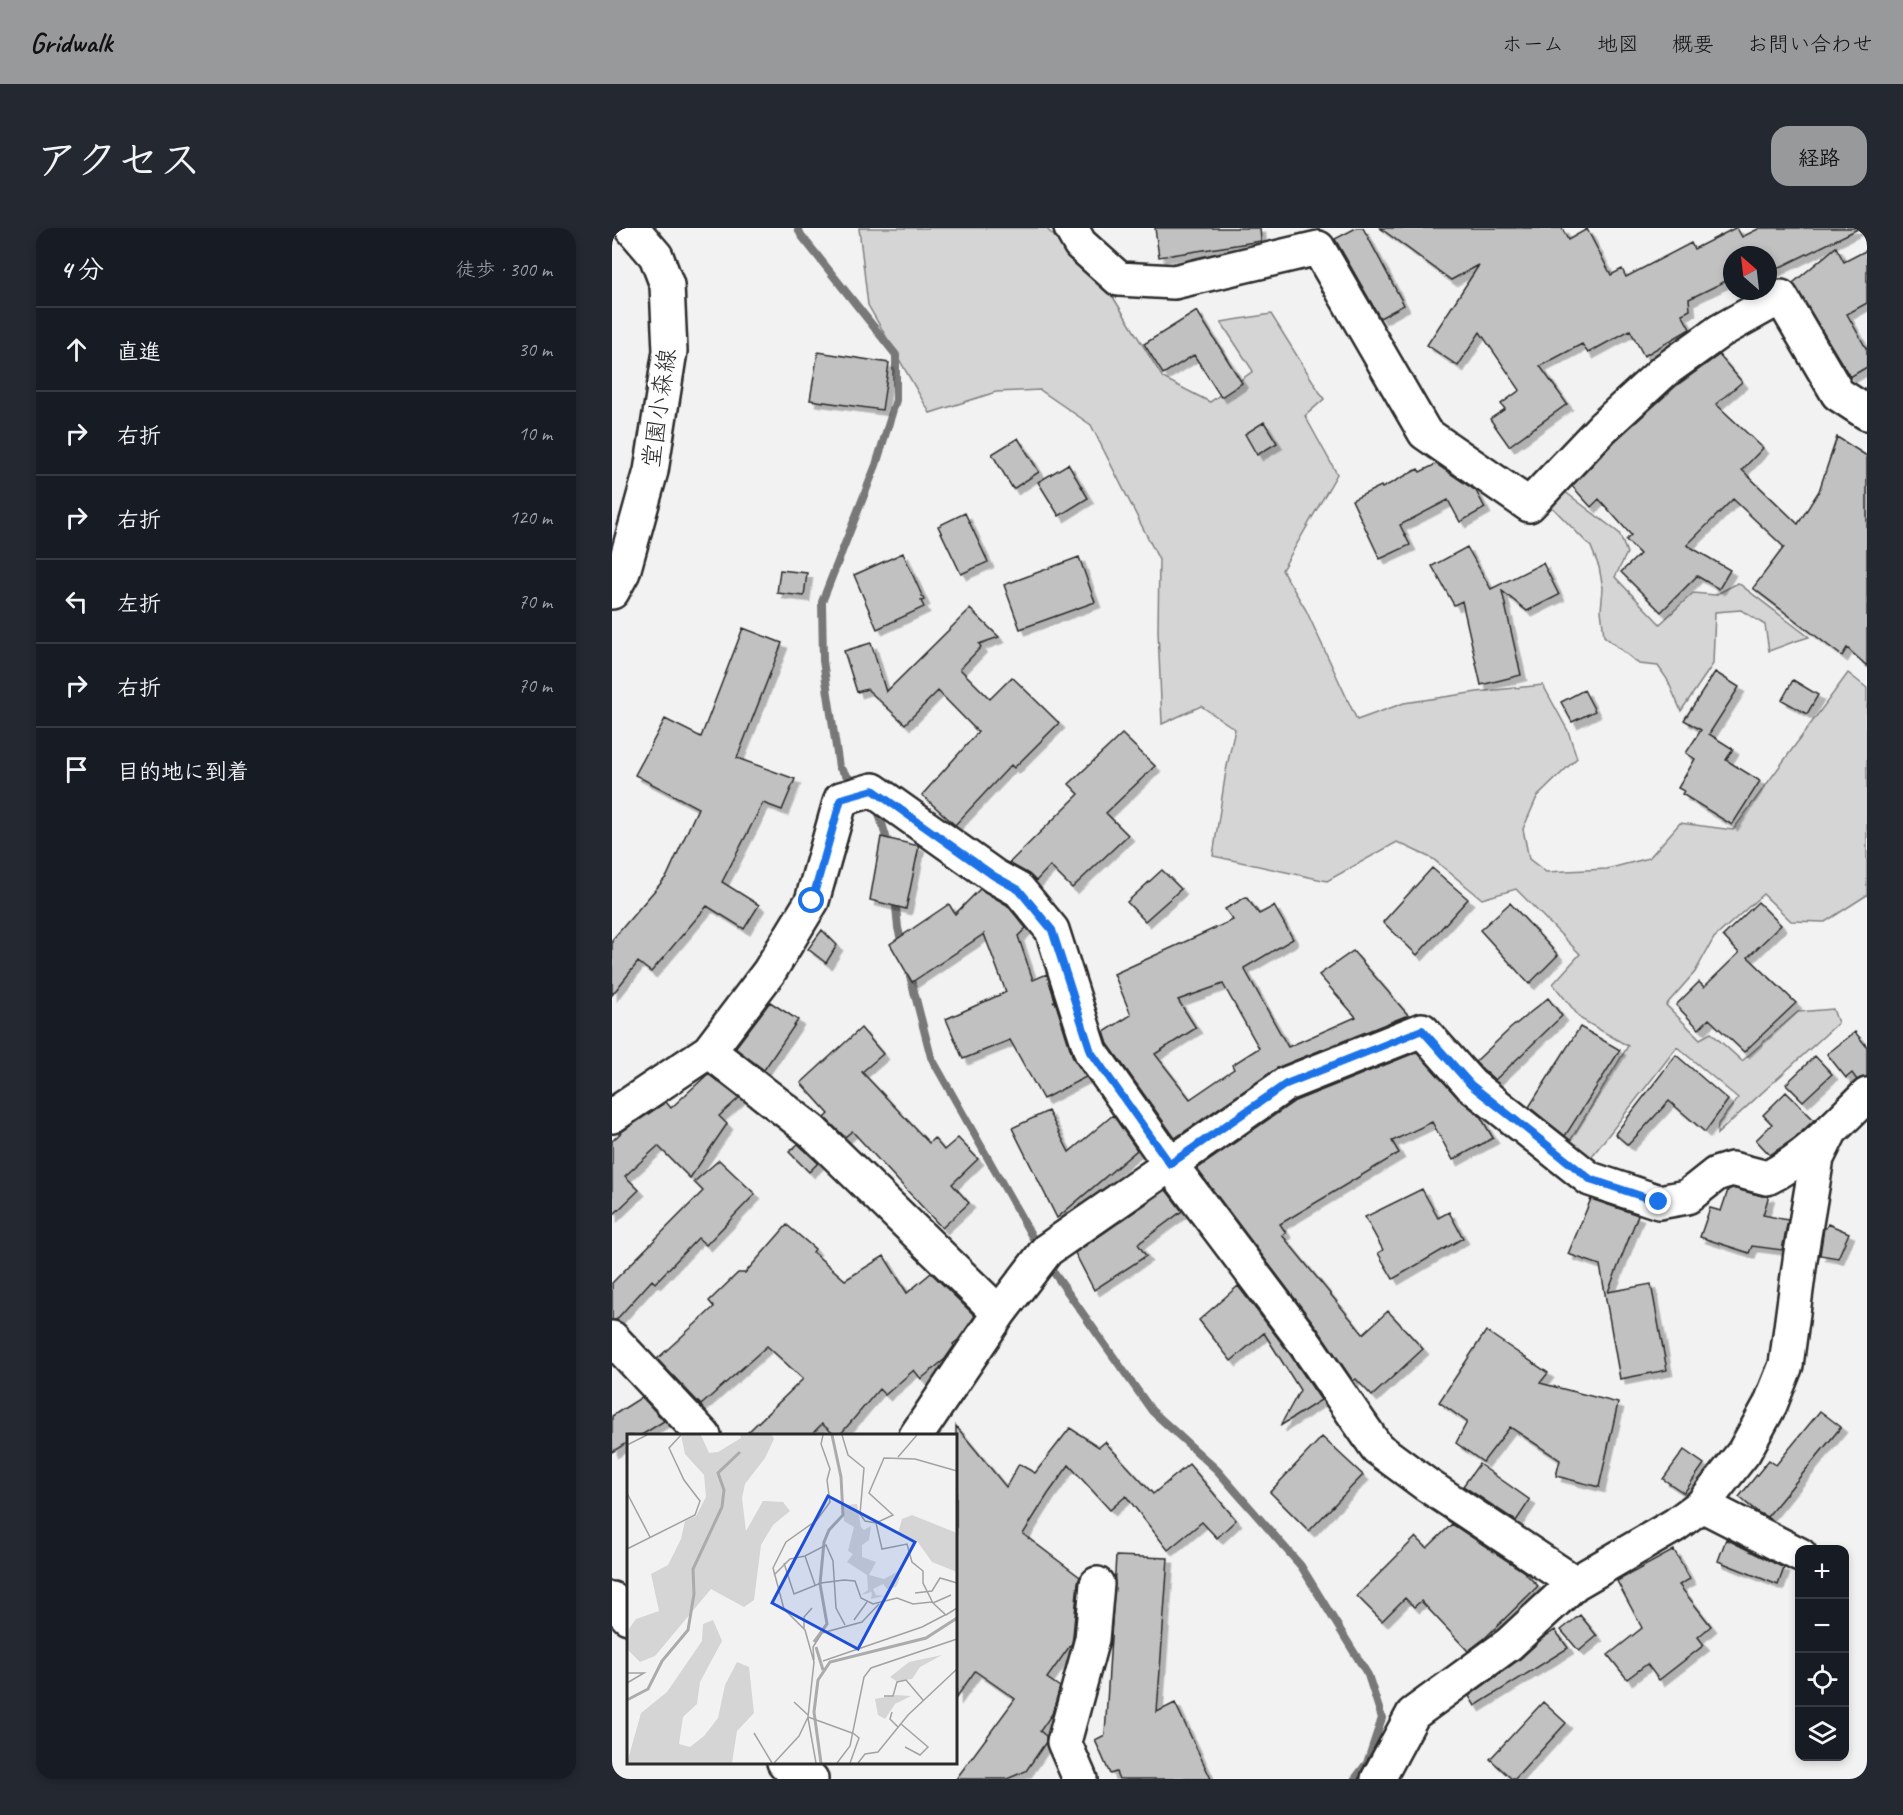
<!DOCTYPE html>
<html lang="ja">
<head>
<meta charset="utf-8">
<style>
	body { margin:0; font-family:Caveat,"Klee One",sans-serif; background:#242831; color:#f1f3f6 }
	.controls { position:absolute; right:18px; bottom:18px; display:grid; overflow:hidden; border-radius:12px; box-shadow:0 3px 9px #0003 }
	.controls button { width:54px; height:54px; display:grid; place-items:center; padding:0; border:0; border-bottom:2px solid #363941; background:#171b24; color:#f1f3f6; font:30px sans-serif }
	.compass { position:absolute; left:1111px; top:18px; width:54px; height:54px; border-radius:50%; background:#171b24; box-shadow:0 3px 9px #0003; rotate:332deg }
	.stop { position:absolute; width:18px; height:18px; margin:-14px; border:4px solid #1a73e8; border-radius:50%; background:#fff }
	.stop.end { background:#1a73e8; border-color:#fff; box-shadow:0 2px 6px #0008 }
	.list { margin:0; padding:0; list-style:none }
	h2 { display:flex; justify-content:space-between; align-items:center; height:78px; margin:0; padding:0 24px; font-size:26px }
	h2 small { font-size:20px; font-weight:400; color:#9ea1a6 }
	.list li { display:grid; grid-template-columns:39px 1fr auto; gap:18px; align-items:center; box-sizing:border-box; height:84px; padding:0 24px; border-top:2px solid #363941 }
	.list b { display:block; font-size:22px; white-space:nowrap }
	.list em { font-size:20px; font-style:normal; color:#9ea1a6 }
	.icon { flex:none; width:33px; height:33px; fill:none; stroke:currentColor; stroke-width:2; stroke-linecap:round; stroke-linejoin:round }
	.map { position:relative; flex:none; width:1255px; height:1551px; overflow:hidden; border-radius:18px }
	header { display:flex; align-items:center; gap:36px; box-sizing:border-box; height:84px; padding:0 30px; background:#98999b; color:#111 }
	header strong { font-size:28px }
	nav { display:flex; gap:33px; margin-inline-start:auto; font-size:21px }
	.intro { display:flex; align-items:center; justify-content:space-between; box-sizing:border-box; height:144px; padding:0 36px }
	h1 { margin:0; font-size:42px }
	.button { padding:15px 27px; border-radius:18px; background:#98999b; color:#111; font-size:21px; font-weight:700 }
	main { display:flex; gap:36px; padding:0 36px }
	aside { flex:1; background:#171b24; border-radius:18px; box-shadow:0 3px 9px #0003 }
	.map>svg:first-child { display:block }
</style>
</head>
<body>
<header>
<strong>Gridwalk</strong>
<nav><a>ホーム</a><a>地図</a><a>概要</a><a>お問い合わせ</a></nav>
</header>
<div class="intro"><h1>アクセス</h1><a class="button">経路</a></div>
<main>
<aside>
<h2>4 分<small>徒歩 · 300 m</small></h2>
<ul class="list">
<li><svg class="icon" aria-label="ahead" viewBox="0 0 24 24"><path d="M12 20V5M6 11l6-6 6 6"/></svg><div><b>直進</b></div><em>30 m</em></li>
<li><svg class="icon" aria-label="right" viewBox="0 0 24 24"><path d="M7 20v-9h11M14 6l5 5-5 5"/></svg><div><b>右折</b></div><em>10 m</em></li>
<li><svg class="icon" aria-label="right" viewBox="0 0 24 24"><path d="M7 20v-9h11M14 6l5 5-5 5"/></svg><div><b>右折</b></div><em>120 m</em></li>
<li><svg class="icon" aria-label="left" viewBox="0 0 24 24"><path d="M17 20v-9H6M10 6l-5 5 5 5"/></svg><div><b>左折</b></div><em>70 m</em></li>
<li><svg class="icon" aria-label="right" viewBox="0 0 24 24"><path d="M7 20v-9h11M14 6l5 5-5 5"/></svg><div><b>右折</b></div><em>70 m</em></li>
<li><svg class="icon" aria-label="arrive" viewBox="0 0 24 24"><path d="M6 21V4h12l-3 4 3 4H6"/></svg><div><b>目的地に到着</b></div></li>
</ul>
</aside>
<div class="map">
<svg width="1255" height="1551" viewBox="0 0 1255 1551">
	<defs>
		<filter id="shadow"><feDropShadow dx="5.5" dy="5.5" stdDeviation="0" flood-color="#0004"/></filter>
	</defs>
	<rect width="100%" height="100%" fill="#f2f2f2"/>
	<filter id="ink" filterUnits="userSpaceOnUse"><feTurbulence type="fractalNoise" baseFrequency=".0167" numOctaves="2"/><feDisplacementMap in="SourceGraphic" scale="12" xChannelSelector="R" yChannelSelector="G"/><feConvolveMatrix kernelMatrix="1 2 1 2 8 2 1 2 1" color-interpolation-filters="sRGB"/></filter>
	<g filter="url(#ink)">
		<path fill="#d5d5d5" stroke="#808080" stroke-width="1.5" d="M 247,0 L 434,0 L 501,69 L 551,150 L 598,174 L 641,143 L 609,94 L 659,86 L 712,171 L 693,188 L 725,246 L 670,342 L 694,382 L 745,492 L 792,475 L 865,464 L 931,457 L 956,503 L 965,530 L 925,569 L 911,601 L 917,631 L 934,644 L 995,641 L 1037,630 L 1068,595 L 1121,602 L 1236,445 L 1255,460 L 1255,667 L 1213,694 L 1179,693 L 1151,666 L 1102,710 L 1083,744 L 1054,777 L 1088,811 L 1099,805 L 1130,833 L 1186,784 L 1221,781 L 1226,795 L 1105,906 L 1106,896 L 1126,870 L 1065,819 L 977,932 L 955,918 L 1016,818 L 969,791 L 941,756 L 968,726 L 904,661 L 870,671 L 821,631 L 785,614 L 715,653 L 601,628 L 614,543 L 623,501 L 589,478 L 550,496 L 546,403 L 547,332 L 479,197 L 428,162 L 384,164 L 318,185 L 256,77 Z
			M 952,263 L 1007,305 L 1015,325 L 1003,349 L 1048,396 L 1081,365 L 1103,367 L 1126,355 L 1197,409 L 1181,414 L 1157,423 L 1153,397 L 1129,382 L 1103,384 L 1101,436 L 1069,483 L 1055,451 L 1046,438 L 1027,436 L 992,408 L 989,382 L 991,360 L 987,339 L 979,319 L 940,279 Z"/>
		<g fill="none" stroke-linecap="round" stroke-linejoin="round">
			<path stroke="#787878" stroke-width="8" d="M 186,0 L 189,7 L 284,127 L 284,172 L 264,237 L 210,374 L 211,433 L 227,539 L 246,560
				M 262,578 L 266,582 L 277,619
				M 283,668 L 286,700 L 291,720
				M 297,744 L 319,829 L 427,1021
				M 435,1035 L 540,1183 L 605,1242 L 689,1338 L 756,1447 L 770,1490 L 755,1535 L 743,1551"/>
		</g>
		<path fill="#c1c1c1" stroke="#2b2b2b" stroke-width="1.5" fill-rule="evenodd" filter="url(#shadow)" d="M 543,0 L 648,0 L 649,13 L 547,29 Z
			M 744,0 L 751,0 L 792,77 L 768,90 L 723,11 Z
			M 768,0 L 950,0 L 956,12 L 975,1 L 999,47 L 1010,41 L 1014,49 L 1079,15 L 1082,21 L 1123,0 L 1125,0 L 1130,9 L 1148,0 L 1248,0 L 1156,45 L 1156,27 L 1120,27 L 1120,50 L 1077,71 L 1078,82 L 1070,86 L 1078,101 L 1032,128 L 1018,102 L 976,125 L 970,116 L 928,138 L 955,176 L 897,218 L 878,191 L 893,181 L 889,176 L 908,162 L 868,104 L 846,138 L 815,117 L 867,37 L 839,52 Z
			M 1224,19 L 1232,34 L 1255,22 L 1255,75 L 1235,86 L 1255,122 L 1255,139 L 1238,149 L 1181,55 Z
			M 585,83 L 630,155 L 609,169 L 582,127 L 551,146 L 532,116 Z
			M 206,124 L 277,135 L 270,182 L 198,172 Z
			M 1107,127 L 1130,154 L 1104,176 L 1151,220 L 1130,242 L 1186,296 L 1207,263 L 1225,209 L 1255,228 L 1255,438 L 1235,420 L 1230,428 L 1141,360 L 1172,319 L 1121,271 L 1075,317 L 1118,342 L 1107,361 L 1085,348 L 1049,384 L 1009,344 L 1028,326 L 1014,312 L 1019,307 L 987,271 L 979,279 L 960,258 L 1003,213 L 1064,158 Z
			M 652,194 L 665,215 L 645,227 L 633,206 Z
			M 406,210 L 427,244 L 401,261 L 380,226 Z
			M 456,236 L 476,270 L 447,288 L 426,254 Z
			M 824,236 L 864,263 L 873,280 L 848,294 L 836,272 L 788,297 L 798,317 L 768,331 L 740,272 L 769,258 L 770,260 L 806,241 L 808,244 Z
			M 353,285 L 376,334 L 349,346 L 326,298 Z
			M 855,319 L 879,361 L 931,335 L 947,367 L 915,383 L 890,363 L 909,447 L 869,457 L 850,373 L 842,377 L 820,338 Z
			M 291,325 L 312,372 L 309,373 L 312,379 L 265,401 L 242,347 Z
			M 467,329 L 483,374 L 408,401 L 392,357 Z
			M 168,342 L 195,345 L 192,368 L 165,365 Z
			M 358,381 L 387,409 L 367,416 L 369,419 L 348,441 L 378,471 L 400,449 L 447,495 L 402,540 L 399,537 L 343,597 L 310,567 L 366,504 L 326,463 L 293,496 L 255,461 L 245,464 L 232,423 L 259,415 L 274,464 Z
			M 131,400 L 170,415 L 125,530 L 183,551 L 170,582 L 151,575 L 110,654 L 147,677 L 132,701 L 95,678 L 39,744 L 26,734 L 0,767 L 0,712 L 55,648 L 86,580 L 23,547 L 53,491 L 89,509 Z
			M 1103,444 L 1127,459 L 1097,506 L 1121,521 L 1114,532 L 1148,553 L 1120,597 L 1070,566 L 1072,563 L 1066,560 L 1083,531 L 1074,525 L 1089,502 L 1072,492 Z
			M 1181,452 L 1206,467 L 1195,486 L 1170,472 Z
			M 972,462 L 983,483 L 960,494 L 949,474 Z
			M 510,506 L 543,538 L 494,585 L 516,607 L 460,660 L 438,638 L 424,653 L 417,646 L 397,635 L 467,566 L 457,556 Z
			M 269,609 L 307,618 L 294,681 L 258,672 Z
			M 820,640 L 856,671 L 805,727 L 771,694 Z
			M 550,642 L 569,661 L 533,693 L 515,674 Z
			M 368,661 L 395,677 L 414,700 L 406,708 L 421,752 L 435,746 L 443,772 L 441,774 L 443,773 L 461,830 L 474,849 L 431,871 L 398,812 L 351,831 L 334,791 L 394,764 L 372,706 L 300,754 L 278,716 L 337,676 L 343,686 Z
			M 634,669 L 647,686 L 662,678 L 681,711 L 632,740 L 676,819 L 744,789 L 707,747 L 741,723 L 796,787 L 667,839 L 563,910 L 496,816 L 492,804 L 519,787 L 502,746 L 621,692 L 613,681 ZM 611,756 L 647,820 L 620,837 L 622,841 L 578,871 L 543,826 L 584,800 L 566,772 Z
			M 1146,674 L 1169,697 L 1136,729 L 1184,775 L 1132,824 L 1097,791 L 1087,801 L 1064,777 L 1087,754 L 1092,759 L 1127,725 L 1111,708 Z
			M 898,675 L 946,727 L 917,756 L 868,702 Z
			M 210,702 L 225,717 L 214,735 L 196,721 Z
			M 936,770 L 950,788 L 883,852 L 863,834 L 899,800 Z
			M 158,774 L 186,792 L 152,842 L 123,820 Z
			M 968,799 L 1008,822 L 953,908 L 917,879 Z
			M 249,800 L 271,826 L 250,844 L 317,915 L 322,910 L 332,922 L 346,910 L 366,931 L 340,956 L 357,975 L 330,1000 L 240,903 L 233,909 L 213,890 L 217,886 L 189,855 Z
			M 1243,804 L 1255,819 L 1255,849 L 1245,852 L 1240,845 L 1234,850 L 1215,826 Z
			M 805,824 L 845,869 L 868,888 L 881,910 L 841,932 L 820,894 L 780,913 L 787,925 L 668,996 L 674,1005 L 670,1007 L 751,1106 L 776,1083 L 811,1121 L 760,1168 L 744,1151 L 741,1153 L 705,1100 L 585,941 L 683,873 Z
			M 1064,827 L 1116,872 L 1093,904 L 1057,873 L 1016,917 L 1003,906 Z
			M 1203,828 L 1220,846 L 1191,873 L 1174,856 Z
			M 96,846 L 127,870 L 107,888 L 115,896 L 78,950 L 46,918 L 13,948 L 27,962 L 0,988 L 0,913 L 11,903 L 54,874 L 59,880 Z
			M 1174,864 L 1202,892 L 1184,909 L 1158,927 L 1144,912 L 1160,896 L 1151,887 Z
			M 436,883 L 457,924 L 501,887 L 525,922 L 445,990 L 400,900 Z
			M 186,916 L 206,935 L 197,944 L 177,924 Z
			M 107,932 L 143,966 L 94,1017 L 86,1010 L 43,1055 L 40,1052 L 4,1092 L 0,1092 L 0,1055 L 91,963 L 82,954 Z
			M 1120,960 L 1150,968 L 1157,967 L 1151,987 L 1176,992 L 1170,1022 L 1140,1018 L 1137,1025 L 1088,1009 L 1098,980 L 1109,983 L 1116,962 Z
			M 810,961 L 826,990 L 837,984 L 851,1010 L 781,1051 L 766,1025 L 771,1022 L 753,989 Z
			M 554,962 L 570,983 L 526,1016 L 534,1028 L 482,1062 L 463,1025 Z
			M 979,971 L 1026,987 L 996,1064 L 1039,1056 L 1055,1142 L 1008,1151 L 988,1037 L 956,1026 Z
			M 1216,996 L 1237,1005 L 1226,1030 L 1208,1027 L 1212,1000 L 1214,1000 Z
			M 175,997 L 203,1021 L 201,1024 L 233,1052 L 272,1028 L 295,1065 L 319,1045 L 363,1088 L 346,1112 L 341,1116 L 342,1118 L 333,1131 L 309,1151 L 302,1142 L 273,1167 L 267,1161 L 227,1208 L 224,1208 L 210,1196 L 198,1208 L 132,1208 L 191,1151 L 155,1118 L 89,1177 L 45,1131 L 102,1079 L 97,1073 L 126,1045 L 133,1045 Z
			M 626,1058 L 675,1122 L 709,1172 L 668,1198 L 688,1162 L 652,1105 L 619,1133 L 587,1092 Z
			M 874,1103 L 936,1145 L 928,1155 L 1006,1175 L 987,1259 L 944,1248 L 948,1232 L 898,1199 L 871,1234 L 844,1215 L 855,1194 L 827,1174 Z
			M 30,1169 L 52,1193 L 28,1208 L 16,1208 L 16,1214 L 0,1224 L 0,1188 Z
			M 1208,1183 L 1229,1199 L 1155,1289 L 1147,1285 L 1127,1269 L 1157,1232 L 1164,1237 Z
			M 344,1198 L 394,1259 L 407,1236 L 423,1245 L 458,1200 L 487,1219 L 493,1214 L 541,1266 L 577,1236 L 624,1292 L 605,1310 L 590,1294 L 556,1322 L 514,1268 L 498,1282 L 457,1237 L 436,1266 L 411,1306 L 468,1349 L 466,1354 L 461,1408 L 460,1415 L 435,1450 L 448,1459 L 440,1486 L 428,1503 L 434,1508 L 434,1514 L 414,1543 L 395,1551 L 344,1551 L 403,1471 L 363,1443 L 344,1470 Z
			M 710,1209 L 751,1247 L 697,1303 L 658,1264 Z
			M 1072,1222 L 1092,1236 L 1072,1265 L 1051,1251 Z
			M 867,1236 L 918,1272 L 904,1293 L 851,1258 Z
			M 840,1296 L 911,1343 L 926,1358 L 873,1410 L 856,1423 L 809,1373 L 802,1379 L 793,1370 L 770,1393 L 745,1368 L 804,1309 L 815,1320 Z
			M 1114,1311 L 1172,1340 L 1166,1357 L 1106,1333 Z
			M 1062,1322 L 1078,1351 L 1067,1357 L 1099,1398 L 1086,1409 L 1092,1417 L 1047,1452 L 1035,1436 L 1015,1451 L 996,1427 L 1030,1400 L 1005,1353 Z
			M 504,1328 L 556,1330 L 545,1484 L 563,1475 L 599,1551 L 507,1551 L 504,1544 L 498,1546 L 483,1512 L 493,1507 Z
			M 968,1387 L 985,1408 L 967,1423 L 949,1402 Z
			M 943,1402 L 956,1420 L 863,1478 L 857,1468 L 908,1431 L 932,1409 Z
			M 931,1474 L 954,1495 L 903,1551 L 900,1551 L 878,1531 Z"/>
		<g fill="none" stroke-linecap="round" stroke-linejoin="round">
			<g stroke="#2b2b2b" stroke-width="38">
				<path id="minor" d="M 459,0 L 468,16 L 507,51 L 562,54 L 706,20
					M 706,20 L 813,205 L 917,277 L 990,200 L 1052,143 L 1108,103 L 1169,69 L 1226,166 L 1255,185
					M 97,823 L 200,903 L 387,1085
					M 0,888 L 97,823 L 157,744 L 200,673 L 229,571 L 261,562 L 382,648 L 407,662 L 440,702 L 479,824 L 558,936 L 690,1111 L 765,1220 L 815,1257 L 963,1355
					M 0,1110 L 92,1208
					M 304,1208 L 387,1085 L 435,1022 L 674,856 L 810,802 L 859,857 L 978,951 L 1047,974 L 1075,969 L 1104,946 L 1120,941 L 1155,950 C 1194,931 1224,897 1255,867
					M 1090,1277 L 1188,1327
					M 468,1551 L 452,1514 L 480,1411 L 485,1356
					M 766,1551 L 801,1486 L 897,1416 L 963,1355 L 1063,1297 L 1090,1277 L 1132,1224 L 1158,1177 L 1174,1137 L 1189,1025 L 1205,930 L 1217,906"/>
			</g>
			<g stroke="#2b2b2b" stroke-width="38">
				<path id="major" d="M 0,364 L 11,344 L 39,243 L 58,123 L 55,57 L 44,28 L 20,0
					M 0,1371 L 16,1389
					M 172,1534 L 179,1541 L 199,1551"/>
			</g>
			<use href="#minor" stroke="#fff" stroke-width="33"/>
			<use href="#major" stroke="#fff" stroke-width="33"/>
		</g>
	</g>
	<g fill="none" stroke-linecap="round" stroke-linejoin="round" filter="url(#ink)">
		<path stroke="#1a73e8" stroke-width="8" d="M 200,673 L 229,571 L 261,562 L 382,648 L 407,662 L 440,702 L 479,824 L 558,936 L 674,856 L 810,802 L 859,857 L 978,951 L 1047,974"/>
	</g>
	<g text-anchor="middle" stroke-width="6" stroke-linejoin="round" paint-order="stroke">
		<g font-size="24" fill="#2b2b2b" stroke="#fff">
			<text transform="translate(47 180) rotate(-82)" y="8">堂園小森線</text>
		</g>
	</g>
	<g transform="translate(15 1206)">
		<rect width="330" height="330" fill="#f2f2f2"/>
		<path d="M 54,1 L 74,1 L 82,19 L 91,18 L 114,4 L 113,1 L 145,1 L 147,5 L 138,24 L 118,50 L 115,64 L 119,97 L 136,67 L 156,68 L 163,77 L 146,91 L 134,111 L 127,166 L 117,173 L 84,155 L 28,222 L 13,228 L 0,215 L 1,196 L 9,185 L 32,177 L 24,140 L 41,131 L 54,105 L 58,87 L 69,82 L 79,63 L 77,41 L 58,20 ZM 230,70 L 234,93 L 237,96 L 244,92 L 242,106 L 235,111 L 235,123 L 249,128 L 242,141 L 257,145 L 270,138 L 273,144 L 269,153 L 260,155 L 256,150 L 246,155 L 249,161 L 257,162 L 244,165 L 245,158 L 234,161 L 241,156 L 240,141 L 220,128 L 226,120 L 221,117 L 227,93 L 217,87 L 216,77 L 218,71 ZM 285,81 L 330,99 L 330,138 L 305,128 L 290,107 L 271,99 L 275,85 ZM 86,186 L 95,207 L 73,248 L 70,270 L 56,283 L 52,310 L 63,313 L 77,302 L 91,284 L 98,251 L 110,228 L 122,233 L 127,279 L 110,297 L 105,329 L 0,329 L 14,279 L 40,258 L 75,207 L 76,190 ZM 315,221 L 293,233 L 285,245 L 269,247 L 263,243 L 282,228 ZM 269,261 L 284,262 L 268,270 L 258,285 L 251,281 L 248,265 Z" fill="#d5d5d5"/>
		<path fill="none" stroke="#ababab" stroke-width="3" d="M 187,208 L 200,190 L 193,150 L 197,108 L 202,96 L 216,81 L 214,43 L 205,1M 189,213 L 196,236M 0,266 L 21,255 L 35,227 L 61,196 L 67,160 L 66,135 L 95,73 L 97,56 L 91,39 L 113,18M 194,329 L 187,278 L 191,246 L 203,228 L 299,204 L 330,184"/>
		<path fill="none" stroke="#a2a2a2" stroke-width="1.5" d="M 196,1 L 194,10 L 203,35 L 200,46 L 203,68 L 190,86 L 159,108 L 146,134 L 157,175 L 178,196 L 187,228 L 181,283 L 225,299M 215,1 L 221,21 L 237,34 L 233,80 L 238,87 L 249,89 L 266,81 L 242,59 L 257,24 L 288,25 L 330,37M 0,11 L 20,1M 271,23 L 290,1M 0,59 L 23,103M 249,89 L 255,115 L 280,110 L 285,128 L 296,137 L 296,149 L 306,169 L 319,181 L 330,174M 0,115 L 68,81 L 73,67 L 57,46 L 42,14 L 54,1M 178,122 L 188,151M 157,129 L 167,160 L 194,149 L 217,146 L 228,147 L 234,164 L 246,170 L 270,164 L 286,170 L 305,168M 147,141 L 163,125 L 178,122 L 199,111 L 206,127 L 209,174 L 218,191M 288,159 L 305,157 L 313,144 L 330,149M 306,169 L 324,161M 227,186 L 240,168M 177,194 L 177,183 L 185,174M 187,226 L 186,213 L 195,199 L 235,188 L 252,170M 196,227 L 295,193 L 318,181M 0,239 L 17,239 L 0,249M 257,262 L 266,262 L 270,248 L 279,246 L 296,266M 167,268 L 181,281M 265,278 L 263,285 L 271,293M 181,284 L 189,329M 274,290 L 301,313 L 293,321 L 278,313M 127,299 L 145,329M 147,329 L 172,302 L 181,283M 210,329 L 223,312 L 237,243 L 244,234 L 330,205M 223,329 L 232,304 L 226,299M 231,329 L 238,320 L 251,318 L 281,281 L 330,235"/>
		<path fill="#1d4ed8" fill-opacity="0.15" stroke="#1d4ed8" stroke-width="3" d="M 201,62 L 288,108 L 231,215 L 145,169 Z"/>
		<rect width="330" height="330" fill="none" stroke="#2b2b2b" stroke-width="3"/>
	</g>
</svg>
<div class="controls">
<button>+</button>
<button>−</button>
<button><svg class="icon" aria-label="locate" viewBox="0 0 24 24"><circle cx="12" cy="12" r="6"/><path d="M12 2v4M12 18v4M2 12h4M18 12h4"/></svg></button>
<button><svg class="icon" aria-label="layers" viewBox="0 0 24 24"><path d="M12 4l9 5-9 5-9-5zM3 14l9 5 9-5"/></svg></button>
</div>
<svg class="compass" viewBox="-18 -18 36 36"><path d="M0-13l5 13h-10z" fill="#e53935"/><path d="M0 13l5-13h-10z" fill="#9ea1a6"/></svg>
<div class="stop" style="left:200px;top:673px"></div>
<div class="stop end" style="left:1047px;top:974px"></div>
</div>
</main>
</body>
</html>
